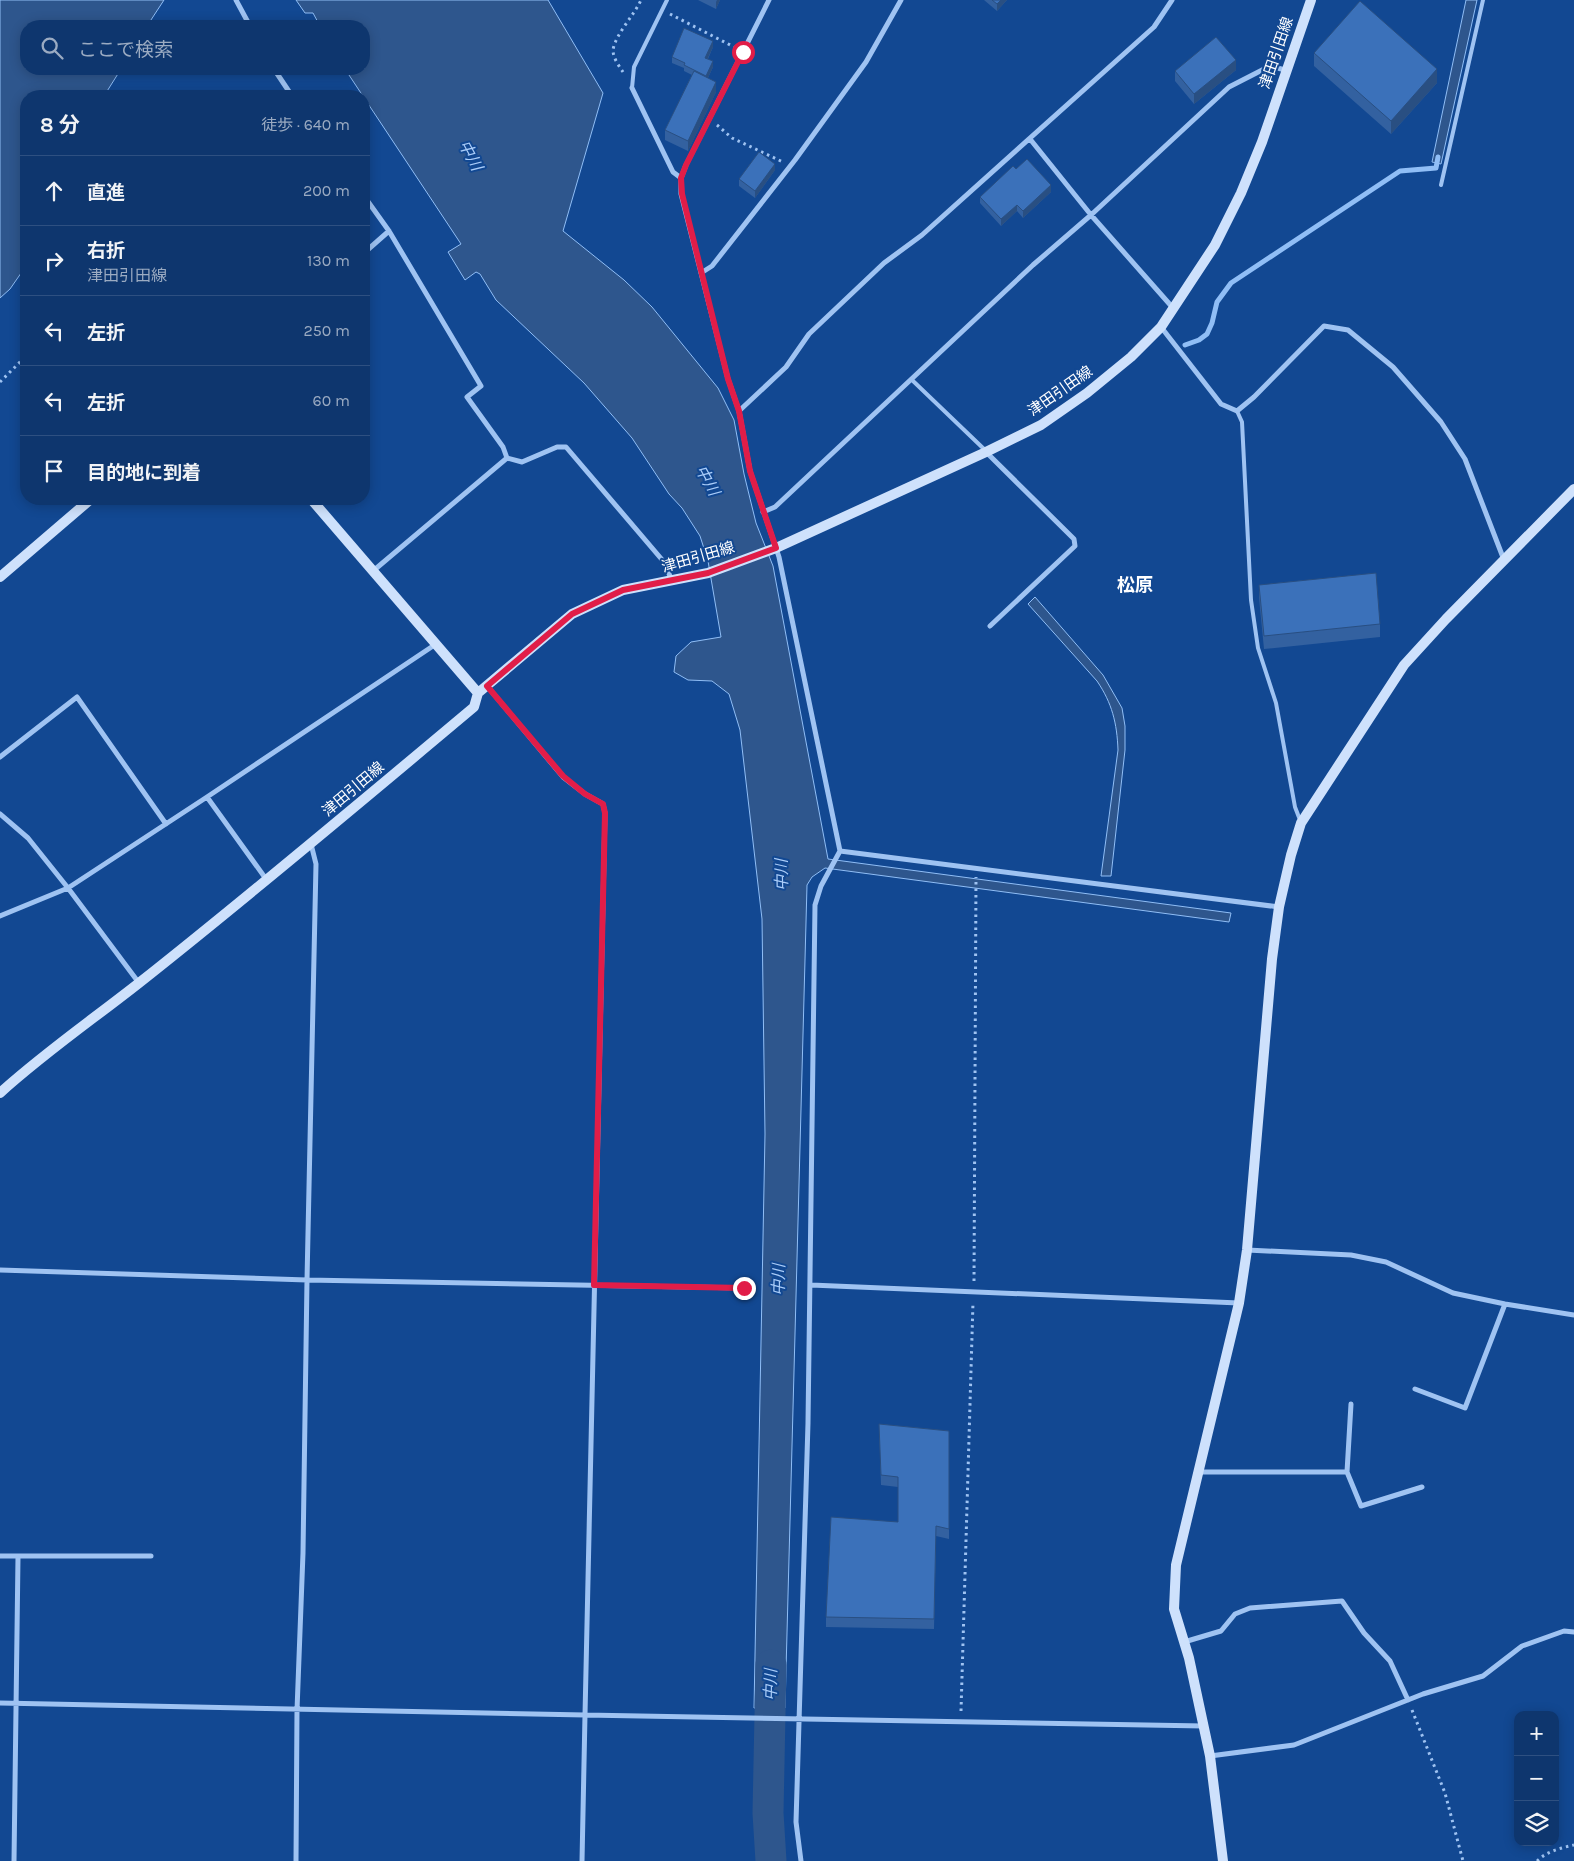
<!DOCTYPE html>
<html lang="ja">
<head>
<meta charset="utf-8">
<style>
	body { margin:0; font-family:Karla,"Noto Sans JP",sans-serif; background:#1c4176; color:#f1f3f6 }
	.controls { position:absolute; right:15px; bottom:15px; display:grid; overflow:hidden; border-radius:10px; box-shadow:0 2px 12px #0003 }
	.controls button { width:45px; height:45px; display:grid; place-items:center; padding:0; border:0; border-bottom:1px solid #2e5081; background:#0e366e; color:#f1f3f6; font:25px sans-serif }
	.stop { position:absolute; width:15px; height:15px; margin:-11px; border:4px solid #e11d48; border-radius:50%; background:#fff }
	.stop.end { background:#e11d48; border-color:#fff; box-shadow:0 1px 5px #0008 }
	.list { margin:0; padding:0; list-style:none }
	h2 { display:flex; justify-content:space-between; align-items:center; height:65px; margin:0; padding:0 20px; font-size:21px }
	h2 small { font-size:16px; font-weight:400; color:#9babc2 }
	.list li { display:grid; grid-template-columns:32px 1fr auto; gap:15px; align-items:center; box-sizing:border-box; height:70px; padding:0 20px; border-top:1px solid #2e5081 }
	.list b { display:block; font-size:19px; white-space:nowrap }
	.list p { margin:0; font-size:16px; white-space:nowrap; color:#9babc2 }
	.list em { font-size:16px; font-style:normal; color:#9babc2 }
	.icon { flex:none; width:28px; height:28px; fill:none; stroke:currentColor; stroke-width:2; stroke-linecap:round; stroke-linejoin:round }
	.map { position:relative; flex:none; width:1574px; height:1861px; overflow:hidden }
	.search { position:absolute; background:#0e366e; box-shadow:0 2px 12px #0003; left:20px; top:20px; width:350px; height:55px; display:flex; align-items:center; gap:12px; box-sizing:border-box; padding:0 18px; border-radius:20px; color:#9babc2; font-size:19px }
	.panel { position:absolute; background:#0e366e; box-shadow:0 2px 12px #0003; left:20px; top:90px; width:350px; height:415px; border-radius:20px }
	.map>svg:first-child { display:block }
</style>
</head>
<body>
<div class="map">
<svg width="1574" height="1861" viewBox="0 0 1574 1861">
	<rect width="100%" height="100%" fill="#124892"/>
	<path fill="#2e568d" stroke="#90bef6" d="M 0,0 L 164,0 L 147,26 L 26,26 L 26,69 L 121,69 L 104,96 L 26,96 L 26,266 L 10,289 L 0,298 Z
		M 296,0 L 548,0 L 603,93 L 563,231 L 624,280 L 652,307 L 718,388 L 734,420 L 744,474 L 756,523 L 773,566 L 828,859 L 1231,913 L 1229,922 L 825,868 L 812,877 L 807,885 L 785,1708 L 754,1708 L 765,1134 L 762,919 L 740,730 L 729,694 L 712,681 L 688,680 L 674,672 L 676,656 L 691,642 L 721,637 L 708,561 L 700,536 L 682,508 L 669,494 L 632,438 L 584,383 L 496,300 L 480,274 L 476,272 L 465,280 L 448,252 L 461,244 L 345,69 L 364,69 L 364,26 L 320,26 L 313,13 L 305,13 Z
		M 1466,0 L 1477,0 L 1441,164 L 1432,162 Z
		M 1035,597 L 1103,675 L 1122,708 L 1125,726 L 1125,750 L 1111,876 L 1101,876 L 1118,750 C 1117,723 1112,703 1097,681 L 1028,604 Z"/>
	<g fill="none" stroke-linecap="round" stroke-linejoin="round">
		<path stroke="#90bef6" stroke-width="5" d="M 1185,345 L 1199,340 L 1207,334 L 1212,323 L 1217,302 L 1231,283 L 1400,171 L 1436,168 L 1438,157"/>
		<path stroke="#2e568d" stroke-width="31" d="M 771,1861 L 768,1813 L 771,1665"/>
		<path stroke="#9fc3f2" stroke-width="3" stroke-dasharray="2.5 4" stroke-linecap="butt" d="M 670,14 L 734,47
			M 623,72 C 619,66 613,58 613,50 C 615,35 635,14 641,0
			M 717,125 L 732,138 L 783,162
			M 0,382 L 26,356
			M 974,1281 L 976,877
			M 1412,1710 L 1445,1793 L 1463,1861
			M 961,1711 L 973,1302
			M 1537,1861 C 1547,1851 1561,1848 1574,1845"/>
		<path stroke="#9fc3f2" stroke-width="4" d="M 632,88 L 634,67 L 667,0
			M 1441,185 L 1483,0
			M 912,380 L 985,450
			M 1237,411 L 1242,422 L 1251,600 L 1258,648 L 1276,703 L 1295,807 L 1300,820"/>
		<path stroke="#9fc3f2" stroke-width="5" d="M 236,0 L 250,26
			M 769,0 L 686,165 L 681,178 L 681,194 L 728,379 L 739,411 L 750,471 L 779,557 L 840,851 L 821,886 L 815,905 L 808,1423 L 796,1822 L 801,1861
			M 274,69 L 292,96
			M 632,88 L 673,172 L 681,178
			M 1030,139 L 1091,215 L 1173,308
			M 364,196 L 389,231 L 481,386 L 467,397 L 503,447 L 507,458
			M 364,253 L 389,231
			M 701,273 L 712,266 L 795,160 L 866,62 L 901,0
			M 1161,327 L 1221,404 L 1237,411 L 1254,397 L 1324,326 L 1348,330 L 1393,367 L 1441,422 L 1465,459 L 1504,560
			M 739,411 L 786,367 L 809,334 L 884,263 L 922,235 L 1154,27 L 1172,0
			M 986,452 L 1074,539 L 1075,546 L 990,626
			M 763,512 L 775,507 L 1033,265 L 1091,215 L 1229,87 L 1270,66 L 1285,70
			M 373,571 L 507,458 L 522,462 L 557,447 L 566,447 L 664,562 L 672,581
			M 0,757 L 77,697 L 166,824
			M 207,797 L 266,879
			M 0,814 L 28,838 L 68,888 L 139,983
			M 840,851 L 1279,907
			M 0,916 L 68,888 L 207,797 L 436,644
			M 1247,1250 L 1351,1255 L 1386,1262 L 1453,1293 L 1505,1304 L 1574,1315
			M 0,1270 L 307,1280 L 744,1288
			M 811,1285 L 1239,1303
			M 1415,1389 L 1465,1408 L 1505,1304
			M 1351,1404 L 1347,1472 L 1361,1506 L 1422,1487
			M 1198,1472 L 1347,1472
			M 0,1556 L 151,1556
			M 1184,1642 L 1221,1631 L 1235,1614 L 1250,1608 L 1342,1601 L 1364,1633 L 1390,1661 L 1408,1700
			M 0,1703 L 585,1715 L 605,813 L 603,804 L 585,794 L 563,777 L 487,686
			M 1210,1756 L 1294,1745 L 1423,1694 L 1483,1676 L 1522,1646 L 1564,1631 L 1574,1632
			M 14,1861 L 18,1557
			M 296,1861 L 297,1710 L 303,1553 L 307,1280 L 316,864 L 311,844
			M 582,1861 L 585,1715 L 1204,1726"/>
		<path stroke="#cee1fc" stroke-width="10" d="M 311,499 L 478,693
			M 0,577 L 91,499
			M 0,1093 C 44,1053 92,1020 139,983 C 253,893 363,800 474,707 L 478,693 L 572,614 L 623,590 L 708,573 L 776,548 L 986,452 L 1041,425 L 1087,393 L 1131,357 L 1161,327 L 1215,245 L 1241,193 L 1262,142 L 1311,0
			M 1223,1861 L 1210,1756 L 1189,1658 L 1174,1609 L 1176,1565 L 1239,1303 L 1247,1250 L 1272,959 L 1279,907 L 1291,855 L 1301,823 L 1404,665 L 1446,619 L 1574,489"/>
	</g>
	<path fill="#3361a0" d="M 698,0 L 720,0 L 716,9 Z
		M 984,0 L 1007,0 L 997,11 Z
		M 713,47 L 708,59 L 713,67 L 708,78 L 716,92 L 688,151 L 665,140 L 665,130 L 692,75 L 684,71 L 684,68 L 672,63 L 672,57 Z
		M 1314,53 L 1437,83 L 1391,134 L 1314,66 Z
		M 1236,70 L 1194,104 L 1175,81 L 1175,71 Z
		M 1016,169 L 1051,192 L 1023,218 L 1017,211 L 1001,226 L 980,203 L 980,197 Z
		M 775,170 L 755,198 L 739,186 L 739,179 Z
		M 1259,585 L 1380,624 L 1380,637 L 1264,649 L 1259,598 Z
		M 879,1424 L 949,1431 L 949,1539 L 936,1536 L 934,1629 L 826,1627 L 826,1617 L 898,1522 L 898,1487 L 881,1485 Z"/>
	<path fill="#294f82" d="M 717,0 L 720,0 L 716,9 L 716,2 Z
		M 1001,0 L 1007,0 L 997,11 L 997,4 Z
		M 713,41 L 713,47 L 705,64 L 705,58 Z
		M 1236,60 L 1236,70 L 1194,104 L 1194,94 Z
		M 713,61 L 713,67 L 706,82 L 706,76 Z
		M 1437,69 L 1437,83 L 1391,134 L 1391,121 Z
		M 716,82 L 716,92 L 688,151 L 688,141 Z
		M 775,164 L 775,170 L 755,198 L 755,191 Z
		M 1051,185 L 1051,192 L 1023,218 L 1023,211 Z
		M 1017,205 L 1017,211 L 1001,226 L 1001,219 Z"/>
	<path fill="#3b71ba" stroke="#294f82" d="M 992,0 L 1001,0 L 997,4 Z
		M 1360,1 L 1437,69 L 1391,121 L 1314,53 Z
		M 684,28 L 713,41 L 705,58 L 713,61 L 706,76 L 684,65 L 685,63 L 672,57 Z
		M 1216,37 L 1236,60 L 1194,94 L 1175,71 Z
		M 694,71 L 716,82 L 688,141 L 665,130 Z
		M 759,152 L 775,164 L 755,191 L 739,179 Z
		M 1027,159 L 1051,185 L 1023,211 L 1017,205 L 1001,219 L 980,197 L 1013,166 L 1016,169 Z
		M 1376,573 L 1380,624 L 1264,636 L 1259,585 Z
		M 879,1424 L 949,1431 L 949,1529 L 936,1526 L 934,1619 L 826,1617 L 831,1517 L 898,1522 L 898,1477 L 881,1475 Z"/>
	<g fill="none" stroke-linecap="round" stroke-linejoin="round">
		<path stroke="#e11d48" stroke-width="6" d="M 743,52 L 686,165 L 681,178 L 682,194 L 728,379 L 739,411 L 750,471 L 776,548 L 708,573 L 623,590 L 572,614 L 487,686 L 563,776 L 585,794 L 603,804 L 605,813 L 594,1285 L 744,1288"/>
	</g>
	<g text-anchor="middle" stroke-width="4" stroke-linejoin="round" paint-order="stroke">
		<g font-size="15" fill="#fff" stroke="#124892">
			<text transform="translate(1276 53) rotate(-71)" y="5">津田引田線</text>
			<text transform="translate(1060 391) rotate(-35)" y="5">津田引田線</text>
			<text transform="translate(698 557) rotate(-16)" y="5">津田引田線</text>
			<text transform="translate(353 789) rotate(-40)" y="5">津田引田線</text>
		</g>
		<g font-size="16" font-style="italic" fill="#abcdf9" stroke="#124892">
			<text transform="translate(471 155) rotate(62)" y="6">中川</text>
			<text transform="translate(708 480) rotate(61)" y="6">中川</text>
			<text transform="translate(781 875) rotate(-91)" y="6">中川</text>
			<text transform="translate(778 1280) rotate(-89)" y="6">中川</text>
			<text transform="translate(770 1685) rotate(-89)" y="6">中川</text>
		</g>
		<g font-size="18" font-weight="bold" fill="#fff" stroke="#124892">
			<text x="1135" y="591">松原</text>
		</g>
	</g>
</svg>
<div class="controls">
<button>+</button>
<button>−</button>
<button><svg class="icon" aria-label="layers" viewBox="0 0 24 24"><path d="M12 4l9 5-9 5-9-5zM3 14l9 5 9-5"/></svg></button>
</div>
<div class="stop" style="left:743px;top:52px"></div>
<div class="stop end" style="left:744px;top:1288px"></div>
<div class="search"><svg class="icon" aria-label="search" viewBox="0 0 24 24"><circle cx="10" cy="10" r="6"/><path d="M15 15l6 6"/></svg>ここで検索</div>
<section class="panel">
<h2>8 分<small>徒歩 · 640 m</small></h2>
<ul class="list">
<li><svg class="icon" aria-label="ahead" viewBox="0 0 24 24"><path d="M12 20V5M6 11l6-6 6 6"/></svg><div><b>直進</b></div><em>200 m</em></li>
<li><svg class="icon" aria-label="right" viewBox="0 0 24 24"><path d="M7 20v-9h11M14 6l5 5-5 5"/></svg><div><b>右折</b><p>津田引田線</p></div><em>130 m</em></li>
<li><svg class="icon" aria-label="left" viewBox="0 0 24 24"><path d="M17 20v-9H6M10 6l-5 5 5 5"/></svg><div><b>左折</b></div><em>250 m</em></li>
<li><svg class="icon" aria-label="left" viewBox="0 0 24 24"><path d="M17 20v-9H6M10 6l-5 5 5 5"/></svg><div><b>左折</b></div><em>60 m</em></li>
<li><svg class="icon" aria-label="arrive" viewBox="0 0 24 24"><path d="M6 21V4h12l-3 4 3 4H6"/></svg><div><b>目的地に到着</b></div></li>
</ul>
</section>
</div>
</body>
</html>
